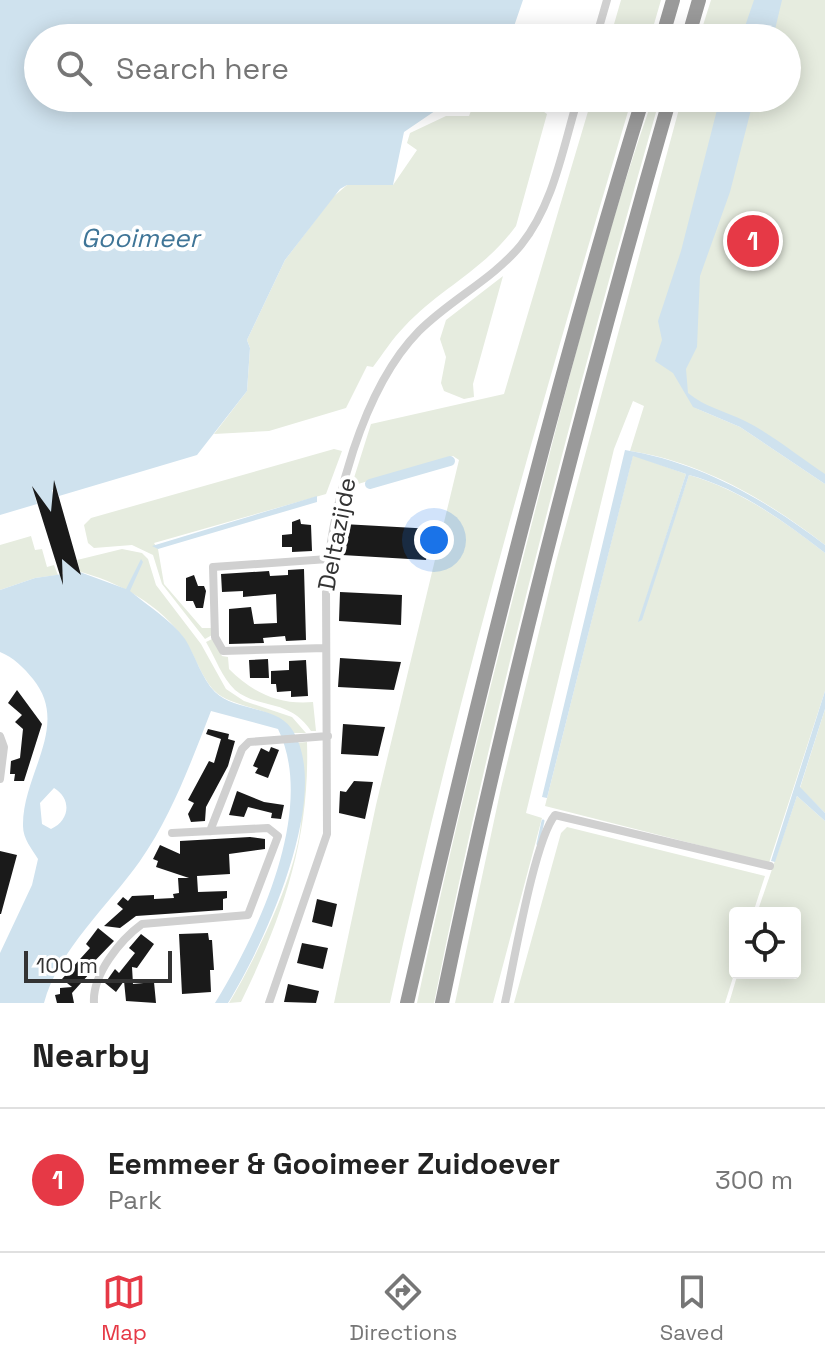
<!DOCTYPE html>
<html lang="en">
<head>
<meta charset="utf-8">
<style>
	body { margin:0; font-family:"Space Grotesk",sans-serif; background:#f6f6f6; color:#222 }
	.controls { position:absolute; right:24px; bottom:24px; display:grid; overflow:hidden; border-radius:8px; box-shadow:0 4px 20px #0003 }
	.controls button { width:72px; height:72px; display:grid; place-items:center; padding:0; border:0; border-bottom:2px solid #e0e0e0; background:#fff; color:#222; font:40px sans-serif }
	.scale { position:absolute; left:24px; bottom:20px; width:148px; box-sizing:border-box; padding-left:8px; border:4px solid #333; border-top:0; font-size:22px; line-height:28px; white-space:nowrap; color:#333; -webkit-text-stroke:6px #fff; paint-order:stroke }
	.you { position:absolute; left:434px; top:540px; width:28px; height:28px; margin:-20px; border:6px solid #fff; border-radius:50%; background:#1a73e8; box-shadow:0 0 0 12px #1a73e833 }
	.badge { display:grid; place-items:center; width:52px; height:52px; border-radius:50%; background:#e63946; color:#fff; font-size:26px; font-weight:700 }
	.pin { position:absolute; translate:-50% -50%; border:4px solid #fff; box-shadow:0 2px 8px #0006 }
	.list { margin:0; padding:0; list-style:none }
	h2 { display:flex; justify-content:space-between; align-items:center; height:104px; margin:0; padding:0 32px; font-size:34px }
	h2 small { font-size:26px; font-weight:400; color:#767676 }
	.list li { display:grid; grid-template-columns:52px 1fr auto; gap:24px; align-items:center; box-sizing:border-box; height:144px; padding:0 32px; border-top:2px solid #e0e0e0 }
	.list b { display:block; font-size:30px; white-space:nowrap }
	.list p { margin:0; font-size:26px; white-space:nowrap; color:#767676 }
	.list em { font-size:26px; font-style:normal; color:#767676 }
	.icon { flex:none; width:44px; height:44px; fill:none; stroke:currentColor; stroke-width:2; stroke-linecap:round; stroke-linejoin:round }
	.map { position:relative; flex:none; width:825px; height:1003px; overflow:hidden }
	.search { position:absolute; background:#fff; box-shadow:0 4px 20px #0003; left:24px; right:24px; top:24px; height:88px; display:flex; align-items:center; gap:20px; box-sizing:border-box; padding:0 28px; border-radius:44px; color:#767676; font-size:30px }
	.sheet { height:248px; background:#fff }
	nav { display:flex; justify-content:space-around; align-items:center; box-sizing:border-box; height:112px; border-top:2px solid #e0e0e0; background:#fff; font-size:22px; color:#767676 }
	nav a { display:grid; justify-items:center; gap:4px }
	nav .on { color:#e63946 }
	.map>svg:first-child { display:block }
</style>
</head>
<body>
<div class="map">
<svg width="825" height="1003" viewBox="0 0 825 1003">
	<rect width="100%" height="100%" fill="#fff"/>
	<path fill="#e6ecdf" d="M 621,0 L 661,0 L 650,38 L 610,38 Z
		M 711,0 L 825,0 L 825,477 L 757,431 L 693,407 L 740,427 L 825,484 L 825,545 C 768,501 703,462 630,451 L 644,406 L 633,401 L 614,449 L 526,813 L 542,818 L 493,1003 L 455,1003 L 501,788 L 556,562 L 682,98 L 787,98 L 787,38 L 699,38 Z
		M 476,98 L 524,98 L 547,114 L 516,226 C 482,272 440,288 404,327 C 392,339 383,354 373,367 L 367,366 L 346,408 L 269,431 L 214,434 L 247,391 L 250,348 L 247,340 L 285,260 L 333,197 L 347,185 L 393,185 L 417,150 L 407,143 L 410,133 L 446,116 L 469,116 Z
		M 592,98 L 632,98 C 543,398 456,697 390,1003 L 334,1003 L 376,805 L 459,460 L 453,456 L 358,484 L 353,481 L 371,424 L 504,394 Z
		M 653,98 L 660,98 C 575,397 495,698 434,1003 L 417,1003 C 452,836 494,672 536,507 C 571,370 606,231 653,98 Z
		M 503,276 L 473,384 L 474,397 L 464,399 L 444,391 L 441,383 L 446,357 L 440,339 L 446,320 Z
		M 334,449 L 342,451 L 326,494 L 154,543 L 158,549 L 164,584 L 202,628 L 211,628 L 212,635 L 205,639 L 162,584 L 153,555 L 132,545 L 94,548 L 88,543 L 84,525 L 91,518 Z
		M 633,455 L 686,474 L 639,621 L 689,475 C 739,489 784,521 825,553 L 825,691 L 769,863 L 545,806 Z
		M 31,536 L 35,550 L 42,549 L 47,567 L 54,565 L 58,575 L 35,578 L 0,590 L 0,545 Z
		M 122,549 L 142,553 L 148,559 L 156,585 L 201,644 L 226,689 L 244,701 L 292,717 L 306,733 L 293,733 C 282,709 238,709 218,694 C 203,682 196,657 185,641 C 162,605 117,581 77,571 L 80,570 L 77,560 Z
		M 212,639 L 222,656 L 228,657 L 229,669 C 253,693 279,705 313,702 L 316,731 L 311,731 C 289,698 260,710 235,690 C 222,678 215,657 206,642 Z
		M 825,709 L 825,813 L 800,788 Z
		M 307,742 C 310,839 283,916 241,1002 L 229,1003 C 256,958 298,872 301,821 C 303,799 300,775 300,753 L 296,743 Z
		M 797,796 L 825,821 L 825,1003 L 729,1003 L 738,973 L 795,973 L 795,913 L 757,913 Z
		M 567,827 L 765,876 L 753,913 L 735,913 L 735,971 L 725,1003 L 514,1003 L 561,833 Z"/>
	<path fill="#cfe2ee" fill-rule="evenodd" d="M 0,0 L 523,0 L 510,38 L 38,38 L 38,98 L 454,98 L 404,132 L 393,185 L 347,185 L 340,189 L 285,260 L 247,340 L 250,348 L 247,391 L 197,455 L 59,496 L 57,490 L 52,490 L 56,512 L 77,571 L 126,589 L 141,559 L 143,562 L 130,591 C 148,606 171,620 185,639 C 195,655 202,679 215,692 C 236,712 275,705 291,728 C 335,791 264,945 228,1003 L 215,1003 C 258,933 317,809 278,729 L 211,711 C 191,762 172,815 140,861 C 109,905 58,950 44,1003 L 0,1003 L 0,953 L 32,885 L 38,859 C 32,849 23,839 23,826 C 22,774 71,726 33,679 C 24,668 13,657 0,652 L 0,590 L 35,578 L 63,574 L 39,495 L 35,497 L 37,504 L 0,515 ZM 54,788 C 72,799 70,820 51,829 L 42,824 L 40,803 Z
		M 754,0 L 782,0 L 773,38 L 741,38 Z
		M 720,98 L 754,98 L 730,192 L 700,276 L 697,347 L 686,369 L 688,393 C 705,407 725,411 745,421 C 773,435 799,457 825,474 L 825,484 L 740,427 L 693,407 L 673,373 L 655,361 L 662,340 L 658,321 L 681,251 Z
		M 625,450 C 700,462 766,500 825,545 L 825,553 C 785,522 739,488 689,475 L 642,620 L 638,622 L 686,474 L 633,456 L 547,798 L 542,797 Z
		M 317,496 L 317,502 L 158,549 L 152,546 Z
		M 825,691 L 825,709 L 800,787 L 825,813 L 825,821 L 797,796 L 775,862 L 771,861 Z"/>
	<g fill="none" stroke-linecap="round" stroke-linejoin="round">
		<path stroke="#cfe2ee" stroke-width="3" d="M 538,844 L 543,821"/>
		<path stroke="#cfe2ee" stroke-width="10" d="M 370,484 L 450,461"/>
	</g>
	<path fill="#1a1a1a" d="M 54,480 L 81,575 L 62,559 L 63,585 L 32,486 L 51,512 Z
		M 300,519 L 301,524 L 311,525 L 312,551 L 292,552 L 292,547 L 282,547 L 282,535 L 292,534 L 292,522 Z
		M 343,524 L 433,529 L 426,560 L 342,555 Z
		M 304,569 L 306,640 L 286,641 L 285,636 L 263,638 L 264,643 L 229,644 L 229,609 L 251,607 L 254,624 L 277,623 L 276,594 L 243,597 L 243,591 L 222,592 L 221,574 L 269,571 L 270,576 L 288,575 L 288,570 Z
		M 194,575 L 198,586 L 204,586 L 206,591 L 203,608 L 196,608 L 193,601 L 186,601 L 186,578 Z
		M 340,592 L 402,595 L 401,625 L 339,621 Z
		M 340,658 L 401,662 L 394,690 L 338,687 Z
		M 268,659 L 269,678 L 250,678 L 249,660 Z
		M 306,660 L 308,696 L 291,697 L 291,691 L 277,692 L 276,684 L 271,684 L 271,671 L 289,670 L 289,661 Z
		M 17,690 L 42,724 L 24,781 L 14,781 L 15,774 L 10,774 L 11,761 L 20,758 L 23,729 L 15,722 L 22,715 L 8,703 Z
		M 343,724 L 385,727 L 378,756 L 341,754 Z
		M 208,729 L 229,734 L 228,739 L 235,741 L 228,766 L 206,807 L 205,821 L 191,822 L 188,814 L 194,803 L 188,800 L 209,761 L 214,763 L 221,739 L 206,734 Z
		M 271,747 L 279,750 L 268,778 L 255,773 L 258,768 L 253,766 L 261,748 L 269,752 Z
		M 354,781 L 373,782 L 365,819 L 339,813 L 340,791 L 346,792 Z
		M 237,791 L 264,802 L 284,805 L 281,819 L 271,818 L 272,813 L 248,807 L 244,817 L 229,815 Z
		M 250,837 L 265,839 L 265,849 L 229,854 L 230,874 L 197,876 L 198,892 L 227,891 L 227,898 L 223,899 L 223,910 L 136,916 L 120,928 L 104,926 L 123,909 L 117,904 L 123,897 L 128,901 L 132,896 L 154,895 L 154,899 L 174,898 L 173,894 L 179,893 L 178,878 L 189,878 L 156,867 L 158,861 L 153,859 L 160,845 L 180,854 L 180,841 Z
		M 0,851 L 17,855 L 1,914 L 0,914 Z
		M 317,899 L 337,904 L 332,927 L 312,922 Z
		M 98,928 L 114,941 L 86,970 L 90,973 L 72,993 L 74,1003 L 57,1003 L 55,995 L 60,994 L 60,988 L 72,987 L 62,979 L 90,948 L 86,944 Z
		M 208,933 L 209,940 L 212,940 L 214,970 L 210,970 L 211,992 L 182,994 L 179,934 Z
		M 141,934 L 154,944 L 137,968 L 132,967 L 133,984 L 154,982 L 156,1003 L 126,1001 L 124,981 L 116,992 L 105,983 L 115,969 L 119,973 L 135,953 L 129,948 Z
		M 302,943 L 328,948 L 323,969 L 297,963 Z
		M 288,984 L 319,991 L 316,1003 L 284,1002 Z"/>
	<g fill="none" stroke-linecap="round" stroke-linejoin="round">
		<path stroke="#d0d0d0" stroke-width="8" d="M 596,38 L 607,0
			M 325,648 L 223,651 L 215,637 L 213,567 L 328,559
			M 0,736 L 4,747 L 0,779
			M 210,831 L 242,749 L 249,742 L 328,736
			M 94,1003 C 92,975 120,940 142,924 L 248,915 L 278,836 L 268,828 L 172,833
			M 269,1003 L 327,834 L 326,585 C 332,506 362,389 419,331 C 451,299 492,280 521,245 C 554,204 563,147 578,98
			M 505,1003 C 514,963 534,841 555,815 L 770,866"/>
		<path stroke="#9a9a9a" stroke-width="14" d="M 662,38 L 673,0
			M 688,38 L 699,0
			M 407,1003 C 477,699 551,396 643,98
			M 442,1003 C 505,698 584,397 670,98"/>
	</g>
	<g text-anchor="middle" stroke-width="8" stroke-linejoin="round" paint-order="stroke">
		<g font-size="24" fill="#333" stroke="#fff">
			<text transform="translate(337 534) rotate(-79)" y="8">Deltazijde</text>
		</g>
		<g font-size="26" font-style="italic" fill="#3f7597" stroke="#fff">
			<text x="140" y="247">Gooimeer</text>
		</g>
	</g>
</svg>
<div class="controls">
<button><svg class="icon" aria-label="locate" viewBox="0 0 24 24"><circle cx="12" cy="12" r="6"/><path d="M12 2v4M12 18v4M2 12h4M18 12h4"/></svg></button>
</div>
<div class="scale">100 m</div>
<div class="you"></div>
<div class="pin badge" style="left:753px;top:241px">1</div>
<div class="search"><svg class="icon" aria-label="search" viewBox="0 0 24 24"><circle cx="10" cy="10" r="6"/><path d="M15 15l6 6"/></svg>Search here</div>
</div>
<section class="sheet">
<h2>Nearby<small></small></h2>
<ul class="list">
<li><span class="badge">1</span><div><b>Eemmeer &amp; Gooimeer Zuidoever</b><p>Park</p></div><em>300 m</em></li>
</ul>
</section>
<nav>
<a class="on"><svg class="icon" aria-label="map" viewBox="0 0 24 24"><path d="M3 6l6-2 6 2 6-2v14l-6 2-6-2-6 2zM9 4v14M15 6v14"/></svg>Map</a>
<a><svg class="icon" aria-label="directions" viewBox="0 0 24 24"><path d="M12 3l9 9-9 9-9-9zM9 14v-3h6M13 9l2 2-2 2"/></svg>Directions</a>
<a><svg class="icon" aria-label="saved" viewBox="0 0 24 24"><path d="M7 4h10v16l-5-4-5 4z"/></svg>Saved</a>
</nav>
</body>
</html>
